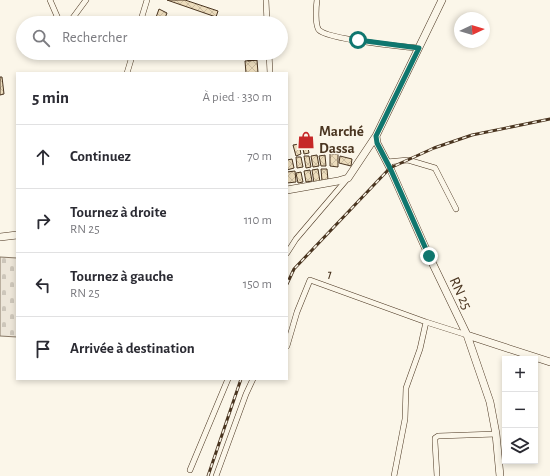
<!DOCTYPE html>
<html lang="fr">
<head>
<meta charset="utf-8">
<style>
	body { margin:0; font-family:"Alegreya Sans",sans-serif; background:#f7f7f7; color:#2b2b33 }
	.controls { position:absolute; right:12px; bottom:12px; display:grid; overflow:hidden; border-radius:0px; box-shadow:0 2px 6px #0003 }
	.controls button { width:36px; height:36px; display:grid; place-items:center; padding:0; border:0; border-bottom:1px solid #e1e1e2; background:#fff; color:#2b2b33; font:20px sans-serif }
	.compass { position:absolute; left:454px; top:12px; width:36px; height:36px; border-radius:50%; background:#fff; box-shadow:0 2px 6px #0003; rotate:86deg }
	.stop { position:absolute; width:12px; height:12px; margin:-9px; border:3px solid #0f766e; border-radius:50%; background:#fff }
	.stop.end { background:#0f766e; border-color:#fff; box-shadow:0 1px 4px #0008 }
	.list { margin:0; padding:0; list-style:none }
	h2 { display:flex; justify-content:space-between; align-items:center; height:52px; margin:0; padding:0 16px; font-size:17px }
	h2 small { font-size:13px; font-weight:400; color:#7c7c81 }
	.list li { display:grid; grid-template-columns:26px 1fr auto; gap:12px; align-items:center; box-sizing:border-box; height:64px; padding:0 16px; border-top:1px solid #e1e1e2 }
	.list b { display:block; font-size:15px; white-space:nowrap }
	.list p { margin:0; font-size:13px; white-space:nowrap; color:#7c7c81 }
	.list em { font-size:13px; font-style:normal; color:#7c7c81 }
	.icon { flex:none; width:22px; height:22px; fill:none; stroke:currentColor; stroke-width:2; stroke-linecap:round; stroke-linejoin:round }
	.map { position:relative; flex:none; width:550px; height:476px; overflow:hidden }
	.search { position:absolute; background:#fff; box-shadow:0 2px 6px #0003; left:16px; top:16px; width:272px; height:44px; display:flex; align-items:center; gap:10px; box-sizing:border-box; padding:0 14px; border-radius:22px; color:#7c7c81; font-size:15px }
	.panel { position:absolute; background:#fff; box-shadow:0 2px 6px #0003; left:16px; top:72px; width:272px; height:308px; border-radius:0px }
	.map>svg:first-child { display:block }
</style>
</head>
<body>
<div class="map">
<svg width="550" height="476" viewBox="0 0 550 476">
	<defs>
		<pattern id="cemetery-stones" width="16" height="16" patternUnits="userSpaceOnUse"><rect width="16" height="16" fill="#ede6d9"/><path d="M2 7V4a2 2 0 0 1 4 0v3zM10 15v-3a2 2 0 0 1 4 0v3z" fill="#cdc6ba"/></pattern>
		<pattern id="building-cross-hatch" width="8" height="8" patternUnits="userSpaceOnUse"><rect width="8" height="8" fill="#ecdcbc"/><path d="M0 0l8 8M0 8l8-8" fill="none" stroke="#ccbda1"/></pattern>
	</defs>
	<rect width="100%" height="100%" fill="#fbf6e9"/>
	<path fill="url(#cemetery-stones)" stroke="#887966" d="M 0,257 L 17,258 L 17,337 L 0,336 Z"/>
	<path fill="url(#building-cross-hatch)" stroke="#4a3520" d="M 167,0 L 185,0 L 218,11 L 216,17 Z
		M 159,9 L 167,13 L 163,23 L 154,23 Z
		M 256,53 L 257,60 L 248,61 L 247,54 Z
		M 257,60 L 258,73 L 246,73 L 245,61 Z
		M 0,77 L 2,77 L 4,94 L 0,95 Z
		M 307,143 L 309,153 L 304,154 L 302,144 Z
		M 299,144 L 301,154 L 296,156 L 293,145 Z
		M 330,154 L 338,154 L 338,167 L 330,166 Z
		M 317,155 L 319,166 L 313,167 L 311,156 Z
		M 325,155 L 326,166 L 321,166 L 319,156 Z
		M 304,156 L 309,156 L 311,167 L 306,168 Z
		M 340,156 L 352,159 L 351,166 L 339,163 Z
		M 296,157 L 301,157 L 303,167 L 297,168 Z
		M 292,159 L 294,168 L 287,170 L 287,160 Z
		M 318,169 L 320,182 L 314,183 L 312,170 Z
		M 321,169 L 327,169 L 328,180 L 322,181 Z
		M 310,170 L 312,181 L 306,182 L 304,171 Z
		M 295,171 L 296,182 L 287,183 L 287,172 Z
		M 301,172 L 303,182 L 298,183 L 296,173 Z"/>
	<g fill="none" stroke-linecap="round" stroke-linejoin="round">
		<g stroke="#4a3520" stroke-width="6">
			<path id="street" d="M 50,0 L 60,23
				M 266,0 L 267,23
				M 317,0 C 316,7 315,26 319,30 C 327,39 403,47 419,48
				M 69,23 L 86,0
				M 140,23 L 147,0
				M 269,53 L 270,73
				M 127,73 L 133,53
				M 387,162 L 408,160 L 435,168 L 456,209
				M 287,253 L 296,239 L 348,178
				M 287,346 L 297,312 L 310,280 L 426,322 L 467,335
				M 190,470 L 228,379
				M 216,476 L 246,394 L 253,379
				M 394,476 L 405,419 L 406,388 L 420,349 L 426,322
				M 437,476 L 435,442 L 435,438 L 438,436 L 496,434"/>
		</g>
		<g stroke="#4a3520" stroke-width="8">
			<path id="secondary" d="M 442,0 L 376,136 L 377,143 L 390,168 L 429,256 L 467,335 L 490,402 L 496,434 L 500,476
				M 287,190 L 338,181 L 348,178 L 376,136
				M 0,237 L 17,235
				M 467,335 L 550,362"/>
		</g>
		<use href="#street" stroke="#fbf6e9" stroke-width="5"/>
		<use href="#secondary" stroke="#fbf6e9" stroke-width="7"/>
		<g stroke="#4a3520" stroke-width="3">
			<path id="rail" d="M 287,284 L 294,269 L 390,168 L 434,148 L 472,135 L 550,119
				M 208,476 L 241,379"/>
		</g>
		<use href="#rail" stroke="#fbf6e9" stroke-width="1.5" stroke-dasharray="4.5" stroke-linecap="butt"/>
	</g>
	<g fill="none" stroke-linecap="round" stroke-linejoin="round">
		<path stroke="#0f766e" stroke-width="5" d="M 358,40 L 419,48 L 376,136 L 377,143 L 390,168 L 429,256"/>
	</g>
	<defs>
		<g id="shop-bare" transform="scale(1.38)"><path d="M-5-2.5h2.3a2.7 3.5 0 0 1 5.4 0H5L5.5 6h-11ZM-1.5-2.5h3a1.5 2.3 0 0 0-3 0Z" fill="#c62828" stroke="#fbf6e9" stroke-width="2.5" paint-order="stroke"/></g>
	</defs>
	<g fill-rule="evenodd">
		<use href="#shop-bare" x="306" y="140"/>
	</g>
	<g text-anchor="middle" stroke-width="3" stroke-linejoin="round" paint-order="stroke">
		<g font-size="15" font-weight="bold" fill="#4a3520" stroke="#fbf6e9" text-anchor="start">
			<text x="319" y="136">Marché<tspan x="319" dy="17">Dassa</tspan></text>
		</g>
		<g font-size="15" fill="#4a3520" stroke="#fbf6e9">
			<text transform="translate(330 274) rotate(18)" y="5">1</text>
			<text transform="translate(461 293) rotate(65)" y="5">RN 25</text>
		</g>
	</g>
</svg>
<div class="controls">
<button>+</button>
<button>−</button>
<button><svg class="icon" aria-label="layers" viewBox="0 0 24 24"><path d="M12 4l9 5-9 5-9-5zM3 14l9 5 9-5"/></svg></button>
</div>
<svg class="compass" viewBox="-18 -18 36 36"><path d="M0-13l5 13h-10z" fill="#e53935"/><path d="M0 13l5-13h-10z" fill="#7c7c81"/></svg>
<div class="stop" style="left:358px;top:40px"></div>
<div class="stop end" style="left:429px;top:256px"></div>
<div class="search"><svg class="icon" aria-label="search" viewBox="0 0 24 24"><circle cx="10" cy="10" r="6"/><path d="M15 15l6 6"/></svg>Rechercher</div>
<section class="panel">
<h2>5 min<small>À pied · 330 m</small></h2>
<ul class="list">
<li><svg class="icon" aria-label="ahead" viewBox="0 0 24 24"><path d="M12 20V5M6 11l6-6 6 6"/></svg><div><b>Continuez</b></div><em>70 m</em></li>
<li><svg class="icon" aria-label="right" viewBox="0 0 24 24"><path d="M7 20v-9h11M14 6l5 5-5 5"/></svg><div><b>Tournez à droite</b><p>RN 25</p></div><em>110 m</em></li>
<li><svg class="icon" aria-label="left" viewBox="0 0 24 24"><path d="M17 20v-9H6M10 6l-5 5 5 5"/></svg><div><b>Tournez à gauche</b><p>RN 25</p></div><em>150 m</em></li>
<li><svg class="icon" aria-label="arrive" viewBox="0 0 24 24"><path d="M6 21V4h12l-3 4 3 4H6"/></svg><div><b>Arrivée à destination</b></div></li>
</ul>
</section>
</div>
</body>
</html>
